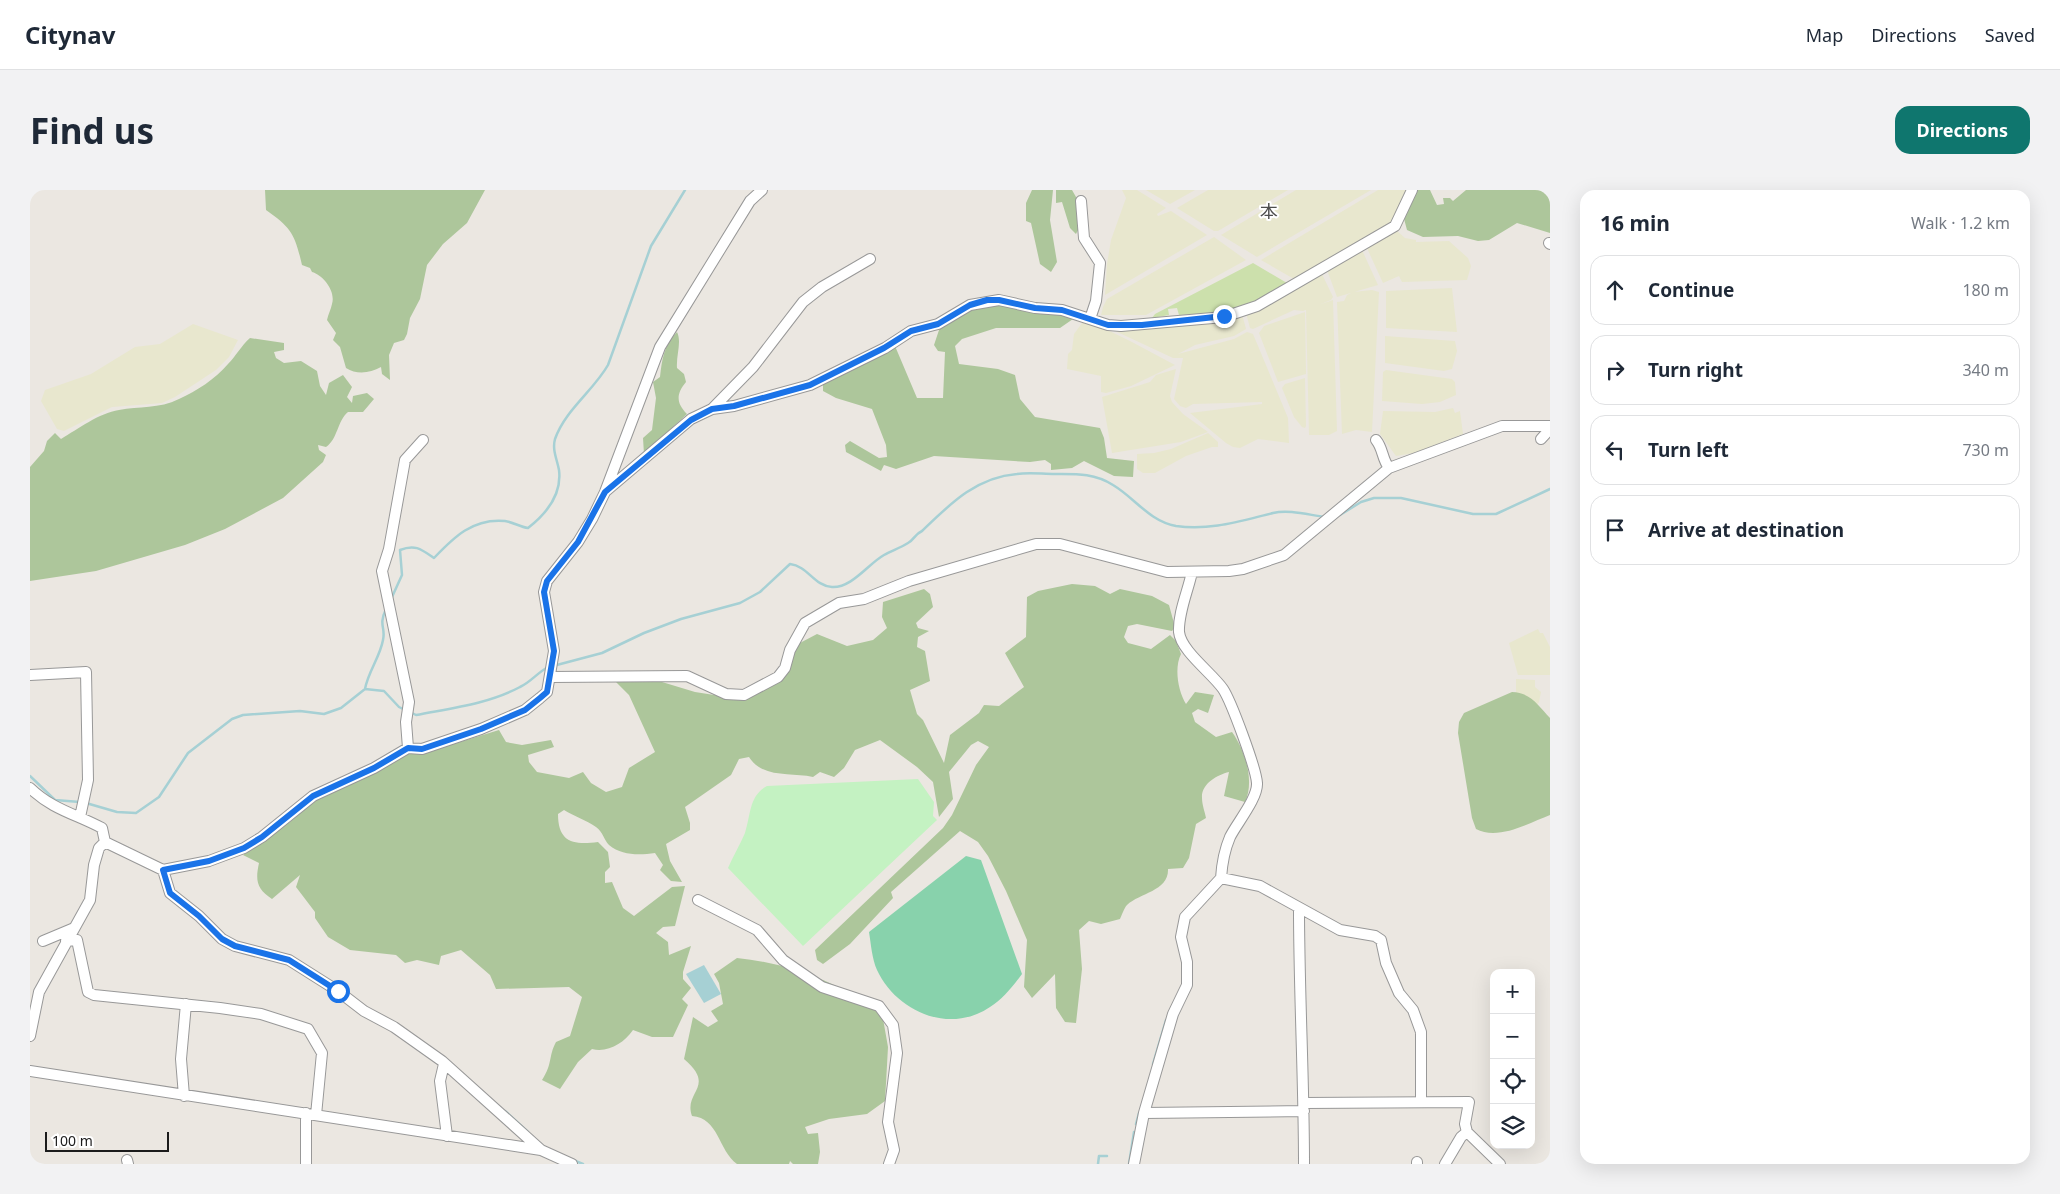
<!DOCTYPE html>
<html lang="en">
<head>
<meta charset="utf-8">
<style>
	body { margin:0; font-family:"Noto Sans","Noto Sans JP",sans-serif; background:#f2f2f3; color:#1f2937 }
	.controls { position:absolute; right:15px; bottom:15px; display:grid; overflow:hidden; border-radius:10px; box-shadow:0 5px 20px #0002 }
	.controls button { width:45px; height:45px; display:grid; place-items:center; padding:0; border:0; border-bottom:1px solid #e0e1e3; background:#fff; color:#1f2937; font:25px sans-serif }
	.scale { position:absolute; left:15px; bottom:12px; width:124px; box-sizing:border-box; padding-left:5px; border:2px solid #1b1b1b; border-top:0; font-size:14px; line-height:18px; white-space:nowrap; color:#1b1b1b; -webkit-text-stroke:4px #fff; paint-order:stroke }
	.stop { position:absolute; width:15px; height:15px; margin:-11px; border:4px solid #1a73e8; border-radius:50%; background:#fff }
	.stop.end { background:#1a73e8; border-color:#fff; box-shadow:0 1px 5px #0008 }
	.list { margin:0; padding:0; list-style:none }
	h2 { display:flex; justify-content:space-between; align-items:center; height:65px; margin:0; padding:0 20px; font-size:21px }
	h2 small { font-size:16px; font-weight:400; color:#747a83 }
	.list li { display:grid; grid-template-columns:32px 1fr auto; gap:15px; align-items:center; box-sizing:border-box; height:70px; margin:0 10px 10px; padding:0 10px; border:1px solid #e0e1e3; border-radius:15px }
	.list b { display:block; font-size:19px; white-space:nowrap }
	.list em { font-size:16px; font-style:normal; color:#747a83 }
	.icon { flex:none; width:28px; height:28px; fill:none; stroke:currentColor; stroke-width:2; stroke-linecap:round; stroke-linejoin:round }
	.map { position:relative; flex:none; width:1520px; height:974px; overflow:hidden; border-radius:15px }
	header { display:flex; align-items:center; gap:30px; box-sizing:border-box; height:70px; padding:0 25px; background:#fff; border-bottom:1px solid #e0e1e3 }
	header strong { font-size:24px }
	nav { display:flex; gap:28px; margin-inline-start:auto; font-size:18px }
	.intro { display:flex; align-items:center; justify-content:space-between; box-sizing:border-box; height:120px; padding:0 30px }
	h1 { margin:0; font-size:35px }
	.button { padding:12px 22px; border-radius:15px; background:#0f766e; color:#fff; font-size:18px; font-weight:700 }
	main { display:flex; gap:30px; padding:0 30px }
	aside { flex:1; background:#fff; border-radius:15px; box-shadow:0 5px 20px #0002 }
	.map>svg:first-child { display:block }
</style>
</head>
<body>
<header>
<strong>Citynav</strong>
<nav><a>Map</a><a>Directions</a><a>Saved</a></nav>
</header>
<div class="intro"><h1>Find us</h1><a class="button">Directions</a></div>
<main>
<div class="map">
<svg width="1520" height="974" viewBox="0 0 1520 974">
	<rect width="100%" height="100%" fill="#ebe7e1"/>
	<path fill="#e8e7ce" d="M 1092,0 L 1107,0 L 1136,18 L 1127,24 L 1128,26 L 1141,21 L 1177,45 L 1075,105 L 1077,74 L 1081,50 L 1096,8 Z
		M 1116,0 L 1165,0 L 1140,14 Z
		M 1178,0 L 1258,0 L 1188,41 L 1184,41 L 1147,18 Z
		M 1266,0 L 1341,0 L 1227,67 L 1191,45 Z
		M 1348,0 L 1379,0 L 1364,31 L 1264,89 L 1231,70 Z
		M 1365,39 L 1375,48 L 1386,50 L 1386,52 L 1419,51 L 1438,68 L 1441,76 L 1437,90 L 1372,92 L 1369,86 L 1353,93 L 1336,56 Z
		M 1184,47 L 1216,70 L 1116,125 L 1071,125 L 1073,117 L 1077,109 Z
		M 1332,60 L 1348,95 L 1307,107 L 1297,80 Z
		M 1291,82 L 1303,107 L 1301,110 L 1273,121 L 1264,120 L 1223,139 L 1220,138 L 1216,123 Z
		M 1422,98 L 1427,142 L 1356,138 L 1356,101 Z
		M 1342,100 L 1349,102 L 1342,242 L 1326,240 L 1312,244 L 1307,112 L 1314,111 L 1317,105 L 1323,102 Z
		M 1303,110 L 1307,241 L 1299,245 L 1279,245 L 1276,119 Z
		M 1275,122 L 1276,184 L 1248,192 L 1229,143 L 1234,136 Z
		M 1212,124 L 1216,139 L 1204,146 L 1165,155 L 1148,164 L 1204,149 L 1217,142 L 1223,144 L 1258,228 L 1259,253 L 1228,249 L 1210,258 L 1203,257 L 1196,253 L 1160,223 L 1232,214 L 1232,212 L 1163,214 L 1156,218 L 1150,216 L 1144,209 L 1153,168 L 1143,168 L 1083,140 Z
		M 1055,129 L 1100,151 L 1145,175 L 1101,196 L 1076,203 L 1071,202 L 1071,186 L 1037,179 L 1038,164 L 1042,160 L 1044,144 Z
		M 163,134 L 208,150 L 199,167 L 186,180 L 145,207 L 132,213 L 82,217 L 34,241 L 27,239 L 11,211 L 15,200 L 61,184 L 105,157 L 130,154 Z
		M 1355,146 L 1425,151 L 1427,161 L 1422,179 L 1414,181 L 1355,173 Z
		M 1146,179 L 1140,206 L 1142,212 L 1153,224 L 1178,242 L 1151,252 L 1082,263 L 1072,207 L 1120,192 L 1126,185 Z
		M 1356,180 L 1422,189 L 1425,192 L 1426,205 L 1410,212 L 1392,214 L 1352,211 L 1353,182 Z
		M 1275,188 L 1276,236 L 1275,238 L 1272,237 L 1264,227 L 1252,198 L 1255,194 Z
		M 1423,218 L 1425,223 L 1430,221 L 1433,244 L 1384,263 L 1366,266 L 1350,244 L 1353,221 L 1405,222 Z
		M 1178,243 L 1188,252 L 1188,257 L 1182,257 L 1156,266 L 1125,283 L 1113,283 L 1107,279 L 1107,264 L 1124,263 L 1141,259 Z
		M 1508,439 L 1510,443 L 1513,443 L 1520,457 L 1520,485 L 1488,485 L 1479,453 Z
		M 1486,489 L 1505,490 L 1505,497 L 1511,502 L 1509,512 L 1500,528 L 1486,514 Z"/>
	<path fill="#cce0ac" d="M 1223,73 L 1257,93 L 1224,113 L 1193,123 L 1149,125 L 1147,118 L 1138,119 L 1139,125 L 1122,128 L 1125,124 Z"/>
	<path fill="#adc69b" d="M 235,0 L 455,0 L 437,33 L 413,54 L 397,75 L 390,109 L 380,128 L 377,144 L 374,150 L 364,153 L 359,165 L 360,190 L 352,184 L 351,177 C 340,183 327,185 316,178 L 310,157 L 303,150 L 306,143 L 297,130 C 298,125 301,119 302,114 C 306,101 293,85 282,82 L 280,78 L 272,75 C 265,45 262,38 236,20 Z
		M 1002,0 L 1023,0 L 1020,30 L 1027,72 L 1021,82 L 1010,74 L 1001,33 L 996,31 L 996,13 Z
		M 1026,0 L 1042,0 L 1046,7 L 1048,40 L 1046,44 L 1040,38 L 1032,12 L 1026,13 Z
		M 1385,0 L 1400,0 L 1407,15 L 1414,14 L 1413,8 L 1420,8 L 1423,11 L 1436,0 L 1520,0 L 1520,43 L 1487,33 L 1459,50 L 1448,51 L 1428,46 L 1393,47 L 1377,40 L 1373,25 Z
		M 965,113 L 1033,124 L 1043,129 L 1030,138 L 966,138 L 932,149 L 925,156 L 929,174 L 968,179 L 985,185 L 990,209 L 1005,227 L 1070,238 L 1074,248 L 1077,268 L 1104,271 L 1103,287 L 1084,286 L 1054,271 L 1042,278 L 1021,280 L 1021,274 L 1015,270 L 1000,272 L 904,266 L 866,279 L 854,275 L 851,281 L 816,262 L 815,255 L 820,251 L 849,268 L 857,267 L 856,255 L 842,219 L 806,208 L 793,201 L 793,194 L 865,156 L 887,208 L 913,208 L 915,162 L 908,161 L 904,155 L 910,137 L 940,118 Z
		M 647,142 C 652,152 646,165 647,178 L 654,184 L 656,192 C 646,204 646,213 657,224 L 614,264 L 613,248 L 622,240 L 626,208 L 623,192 L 630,187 C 632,169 634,155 647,142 Z
		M 220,148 L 254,153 L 254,160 L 244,162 L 246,168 L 254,173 L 271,171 L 287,181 L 290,196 L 296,205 L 299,193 L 313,185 L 322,197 L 317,207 L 322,213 L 323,206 L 337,203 L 344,209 L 333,222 L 318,222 C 307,231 308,249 296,257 L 288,255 L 289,260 L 296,265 L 293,272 L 253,308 L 195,339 L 155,355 L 66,381 L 0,391 L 0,277 L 14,261 L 17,251 L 25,243 L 31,249 C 48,239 69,223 89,220 C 109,216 129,219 149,209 C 167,201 185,189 198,174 C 206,166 211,156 220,148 Z
		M 1042,394 L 1065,396 L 1080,404 L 1090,399 L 1122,406 L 1139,415 L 1145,437 L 1142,441 L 1107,434 L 1098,436 L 1094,447 L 1098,453 L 1121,459 L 1140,445 L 1146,451 L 1151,464 C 1144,478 1148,501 1156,514 L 1165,502 L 1184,505 L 1178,523 L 1168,519 L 1162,523 L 1165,532 L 1186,547 L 1202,542 C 1215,560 1225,591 1215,612 L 1194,606 L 1199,582 C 1187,585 1171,594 1172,608 C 1172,615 1175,622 1176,628 L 1166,634 L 1159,668 L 1153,678 L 1138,679 C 1139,701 1110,703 1097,715 C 1094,718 1092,725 1090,729 L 1071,734 L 1059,731 L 1049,740 L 1052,779 L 1046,833 L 1035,832 L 1026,818 L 1025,784 L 1002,808 L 994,797 L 997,750 L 976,701 L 958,666 L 948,652 L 930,641 L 861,702 L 863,708 L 820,754 L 793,774 L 787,770 L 785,760 L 913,638 L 922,625 L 946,575 L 959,557 L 948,551 L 941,555 L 919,582 L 923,609 L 909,627 L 903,592 L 887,577 L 850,550 L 825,560 L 814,578 L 804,587 L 790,582 L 783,587 C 761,582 733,589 719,567 L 709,569 L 701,585 L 655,617 L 660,633 L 660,640 L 636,654 L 640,671 L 652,692 L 641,691 L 630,680 L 633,675 L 625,663 C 610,665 592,666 579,655 C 574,650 573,642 566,637 C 556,630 544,626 534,620 L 528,624 C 528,653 544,655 568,652 L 578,662 L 580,677 L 575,682 L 575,693 L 582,692 L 593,718 L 604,726 L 642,697 L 655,696 L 645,736 L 633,737 L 626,743 L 638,752 L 639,765 L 661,756 L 653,782 L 653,789 L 661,798 L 652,809 L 658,815 L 643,847 L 622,847 L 603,840 C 594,853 578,863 562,859 L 548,872 L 530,899 L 512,890 C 523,873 518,867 526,852 L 540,846 L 552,807 L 539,797 L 466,799 L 460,785 L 431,760 L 411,766 L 409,775 L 387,770 L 375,773 L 366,765 L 320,760 L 298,747 L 285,728 L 285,722 L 266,697 L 270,685 L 242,709 C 227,699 225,691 229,673 L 213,665 L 247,639 L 260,632 L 289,607 L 377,564 L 394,563 L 469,540 L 476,552 L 492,555 L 521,550 L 524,557 L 498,565 L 499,572 L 507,582 L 539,588 L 553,582 L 561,593 L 576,602 L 592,597 L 599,578 L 625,562 L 599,505 L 586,492 L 632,492 L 665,502 L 697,507 L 727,499 L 750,478 L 768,454 L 787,444 L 817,456 L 843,450 L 857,438 L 852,427 L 853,412 L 894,399 L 900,404 L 903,417 L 886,433 L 888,438 L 899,441 L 888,447 L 887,457 L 895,461 L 900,491 L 880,500 L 887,524 L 893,530 L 914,573 L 920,545 L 949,523 L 954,515 L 969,516 L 994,497 L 975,463 L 996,447 L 997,407 L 1008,401 Z
		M 1482,502 C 1500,502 1509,516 1520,528 L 1520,625 C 1499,633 1468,651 1446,639 L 1442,628 L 1428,543 L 1429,532 L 1434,523 Z
		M 707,768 C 758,773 810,793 852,823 L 858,857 L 855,911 L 837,924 L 799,929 L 775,937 L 778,944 L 788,943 L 790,962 L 788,974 L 763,974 L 760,971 L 759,974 L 707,974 C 688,960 689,928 662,926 C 653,901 687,897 654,869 L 663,827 L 678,837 L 688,831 L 681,821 L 693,814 L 689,793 L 684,784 Z"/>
	<path fill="#c4f2c2" d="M 888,589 L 904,612 L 903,626 L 907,630 L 773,756 L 698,678 C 703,666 710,655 715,643 C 721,624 719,606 737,596 Z"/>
	<path fill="#88d2ac" d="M 936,666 L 951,670 L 992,784 C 983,796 973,809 960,817 C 919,845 866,821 847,780 C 842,769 841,754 839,742 Z"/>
	<path fill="#a6d0d4" d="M 674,775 L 691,804 L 674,813 L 656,784 Z"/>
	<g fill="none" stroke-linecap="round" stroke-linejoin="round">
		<path stroke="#a6d0d4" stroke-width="2.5" d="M 1310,325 L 1331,312 L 1344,308 L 1371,308 L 1443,324 L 1466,324 L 1520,299
			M 362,407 L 372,385 L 370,360 C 385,354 391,359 404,368 C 424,347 443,328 475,331 C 483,332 490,337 498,338 C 516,324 532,304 529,280 C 527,269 522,260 525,249 C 535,220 564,200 578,175 L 621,56 L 655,0
			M 523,476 L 572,463 L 614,443 L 651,429 L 710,413 L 730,402 L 760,374 C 778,376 784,396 802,397 C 822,398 838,374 854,365 C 861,361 870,358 878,353 C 884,350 885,344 892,341 C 919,315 946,287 987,284 C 999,282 1012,284 1025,284 C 1046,284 1064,283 1083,295 C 1105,308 1119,331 1146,336 C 1180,341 1210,331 1243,323 C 1259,319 1279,325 1295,327
			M 335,499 L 354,501 L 369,517 L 375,520
			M 380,522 L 386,525 C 422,518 458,514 490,497 C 501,492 507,483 518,477
			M 0,586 L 25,610 L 50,612
			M 56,613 L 87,622 L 106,623 L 129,607 L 158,563 L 202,529 L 213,525 L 270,521 L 294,524 L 311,518 L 335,499 C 338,482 350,467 353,450 C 356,437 348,436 356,419
			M 1123,874 L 1136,830
			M 475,921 L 498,942
			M 1106,934 L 1109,923
			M 543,970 L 553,974
			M 1068,974 L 1069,966 L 1077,966
			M 1099,974 L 1104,942"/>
		<g stroke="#989898" stroke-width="12">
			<path id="minor" d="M 1051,11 L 1054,48 L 1070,73 L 1066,111 L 1060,129
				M 1519,53 L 1520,54
				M 682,219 L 723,177 L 773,112 L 792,97 L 840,69
				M 1511,249 L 1520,239
				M 1346,250 C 1353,258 1352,269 1359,278
				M 576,301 L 661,229 L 682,219 L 704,216 L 780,195 L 855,158 L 881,141 L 908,134 L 940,115 L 969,110 L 1005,118 L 1032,120 L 1078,135 L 1091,136 L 1194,127 L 1227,116 L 1365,36 L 1382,0
				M 0,485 L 56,482 L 58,590 L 50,627
				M 521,487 L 657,486 L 696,504 L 714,505 L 748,487 L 755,478 L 760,460 L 775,433 L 809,413 L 834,409 L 879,391 L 1006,354 L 1030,354 L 1137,382 L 1199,381 L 1213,379 L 1254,365 L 1359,278 L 1472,236 L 1520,236
				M 378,558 L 376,532 L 379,512 L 352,381 L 359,359 L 375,270 L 393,250
				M 0,598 C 23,620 46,624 72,638 L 75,652
				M 75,652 L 133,680 L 179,671 L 214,658 L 232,647 L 283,606 L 344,578 L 378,558 L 392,559 L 451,539 L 495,520 L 510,508 L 517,502 L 524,461 L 514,402 L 517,391 L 548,352 L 562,329 L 575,302 L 630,157 L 720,11 L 732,0
				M 133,680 L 140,703 L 169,726 L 192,749 L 205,756 L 259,770 L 308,801 L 334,821 L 364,837 L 412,871 L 511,960
				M 1191,688 L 1230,696 L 1310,740 L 1345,746 L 1351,750 L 1356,773 L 1369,803 L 1383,820 L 1391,842 L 1391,911
				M 668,710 L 727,740 L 753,770 L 792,797 L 849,816 L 863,835 L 867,863 L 858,932 L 864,960 L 859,974
				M 1269,718 C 1269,803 1274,888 1274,974
				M 13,751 L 44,738
				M 36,751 L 47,750 L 58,802 L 64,805 L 190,818 L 231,824 L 278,839 L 292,863 L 286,925
				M 0,846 L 9,802 L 60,710 L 64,675 L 69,658 L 75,652
				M 414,874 L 410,891 L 417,946
				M 0,881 L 511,960 L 542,974
				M 154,906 L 151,869 L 156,814
				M 1274,913 L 1439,912 L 1435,934 L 1437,942 L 1470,974
				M 276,923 L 276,974
				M 1114,923 L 1274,921
				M 97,970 L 98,974
				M 1387,972 L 1387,974
				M 1104,974 L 1114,923 L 1143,824 L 1157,795 L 1157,772 L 1151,747 L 1155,727 L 1191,688 C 1192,673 1194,661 1200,647 C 1207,633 1228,608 1227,593 C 1226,578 1201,511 1193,499 C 1182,483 1151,461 1149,442 C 1148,423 1158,401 1162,382
				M 1415,974 L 1431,947 L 1437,942"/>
		</g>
		<use href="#minor" stroke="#fff" stroke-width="10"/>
	</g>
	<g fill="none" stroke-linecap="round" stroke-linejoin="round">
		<path stroke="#1a73e8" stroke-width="6" d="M 308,801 L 259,770 L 205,756 L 192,749 L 169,726 L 140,703 L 133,680 L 179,671 L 214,658 L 232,647 L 283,606 L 344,578 L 378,558 L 392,559 L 451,539 L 495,520 L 510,508 L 517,502 L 524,461 L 514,402 L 517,391 L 548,352 L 575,302 L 661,230 L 682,219 L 704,216 L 780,195 L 854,158 L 881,141 L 908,134 L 940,115 L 957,110 L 969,110 L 1005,118 L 1032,120 L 1078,135 L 1112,135 L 1194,126"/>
	</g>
	<g text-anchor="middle" stroke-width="4" stroke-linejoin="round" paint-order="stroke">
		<g font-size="18" fill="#4e4e4e" stroke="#fff">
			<text x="1239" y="28">本</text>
		</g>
	</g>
</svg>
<div class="controls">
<button>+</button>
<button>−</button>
<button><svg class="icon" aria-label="locate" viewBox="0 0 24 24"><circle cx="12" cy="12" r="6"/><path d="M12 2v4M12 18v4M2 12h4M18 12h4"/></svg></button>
<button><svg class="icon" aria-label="layers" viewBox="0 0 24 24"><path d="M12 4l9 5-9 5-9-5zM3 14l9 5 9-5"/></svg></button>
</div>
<div class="scale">100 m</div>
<div class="stop" style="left:308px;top:801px"></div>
<div class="stop end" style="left:1194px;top:126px"></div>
</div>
<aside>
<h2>16 min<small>Walk · 1.2 km</small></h2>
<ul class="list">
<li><svg class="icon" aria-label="ahead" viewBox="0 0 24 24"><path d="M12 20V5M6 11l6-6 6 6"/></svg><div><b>Continue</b></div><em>180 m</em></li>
<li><svg class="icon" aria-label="right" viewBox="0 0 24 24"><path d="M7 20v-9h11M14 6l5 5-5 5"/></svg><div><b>Turn right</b></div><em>340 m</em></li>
<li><svg class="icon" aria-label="left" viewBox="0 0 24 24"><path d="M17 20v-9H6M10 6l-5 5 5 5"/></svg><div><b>Turn left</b></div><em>730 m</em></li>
<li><svg class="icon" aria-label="arrive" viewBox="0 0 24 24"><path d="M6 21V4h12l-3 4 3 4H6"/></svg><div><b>Arrive at destination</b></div></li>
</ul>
</aside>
</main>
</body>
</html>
